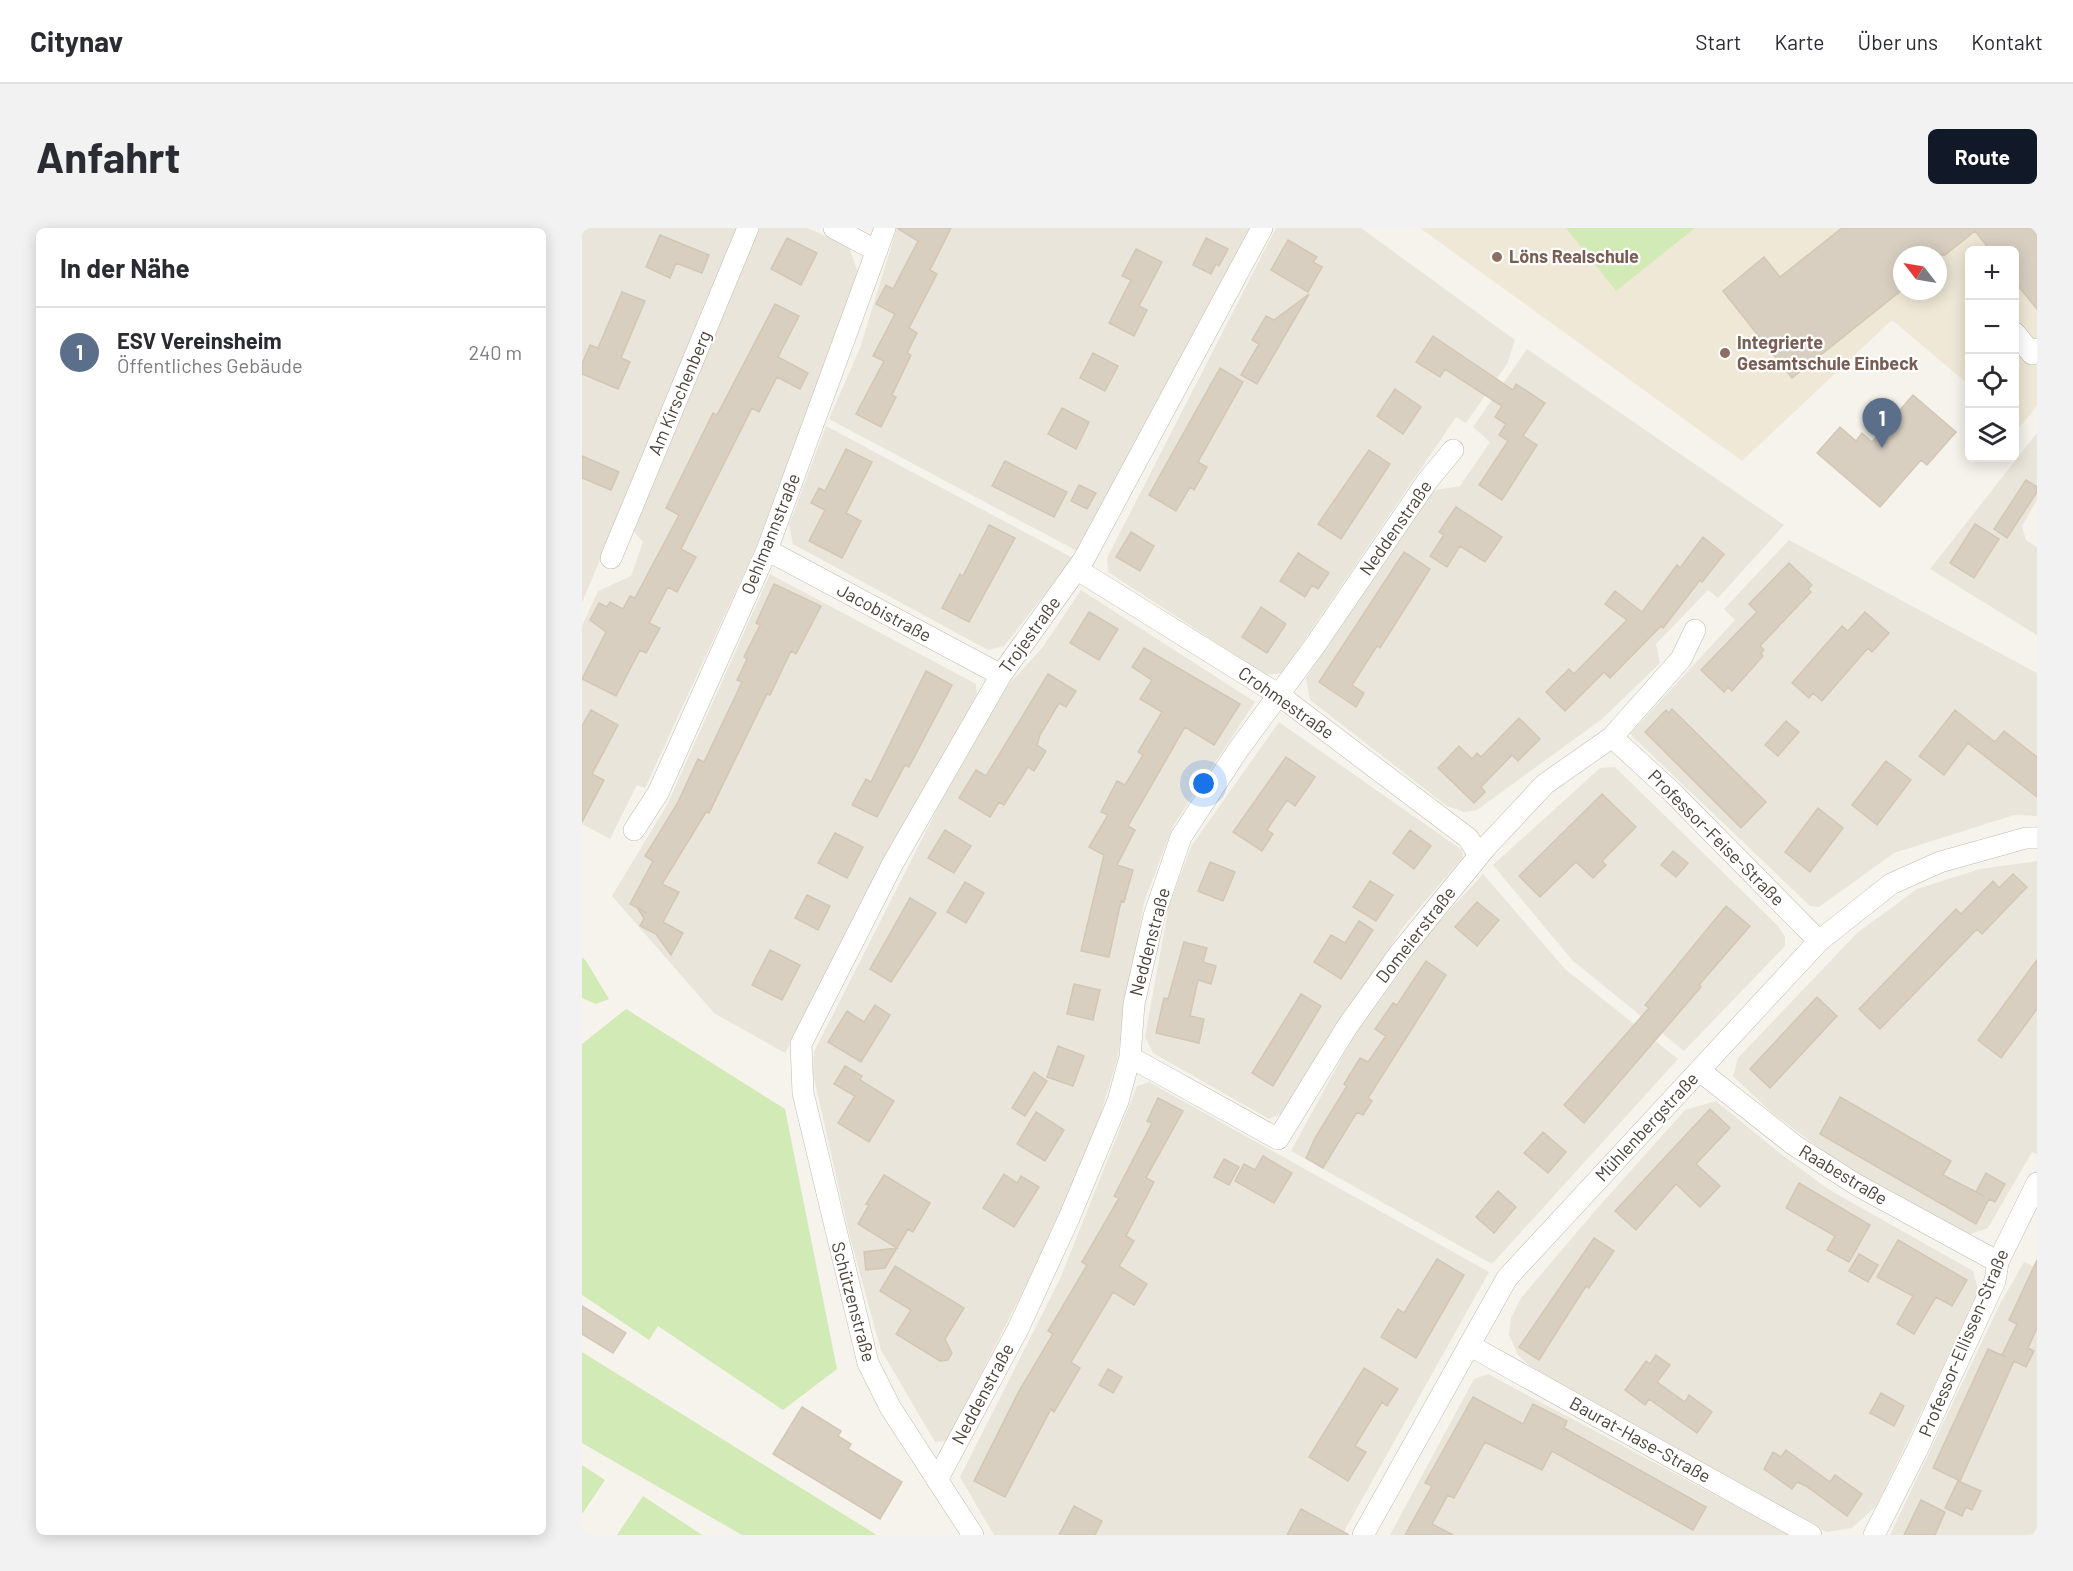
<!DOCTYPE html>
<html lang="de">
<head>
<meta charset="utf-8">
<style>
	body { margin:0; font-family:Barlow,sans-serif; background:#f2f2f3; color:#2b2b33 }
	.controls { position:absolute; right:18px; top:18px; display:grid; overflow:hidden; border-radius:9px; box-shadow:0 3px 15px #0003 }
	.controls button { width:54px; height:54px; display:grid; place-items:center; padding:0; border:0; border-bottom:2px solid #e1e1e2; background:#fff; color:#2b2b33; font:30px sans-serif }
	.compass { position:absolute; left:1311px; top:18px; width:54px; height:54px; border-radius:50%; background:#fff; box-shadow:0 3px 15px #0003; rotate:301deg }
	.you { position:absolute; left:622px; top:556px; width:21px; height:21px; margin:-15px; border:4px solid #fff; border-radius:50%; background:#1a73e8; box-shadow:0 0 0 9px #1a73e833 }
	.badge { display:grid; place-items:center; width:39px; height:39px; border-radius:50%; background:#111827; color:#fff; font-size:20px; font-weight:700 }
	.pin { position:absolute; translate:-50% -50px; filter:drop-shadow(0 2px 3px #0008) }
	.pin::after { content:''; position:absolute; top:32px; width:21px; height:18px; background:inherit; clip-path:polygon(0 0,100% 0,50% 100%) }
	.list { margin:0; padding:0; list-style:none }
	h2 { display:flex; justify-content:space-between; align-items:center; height:78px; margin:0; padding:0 24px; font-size:26px }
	h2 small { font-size:20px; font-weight:400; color:#7c7c81 }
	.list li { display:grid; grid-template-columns:39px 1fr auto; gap:18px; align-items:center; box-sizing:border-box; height:90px; padding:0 24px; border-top:2px solid #e1e1e2 }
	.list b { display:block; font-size:22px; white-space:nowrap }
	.list p { margin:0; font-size:20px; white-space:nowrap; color:#7c7c81 }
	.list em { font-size:20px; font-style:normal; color:#7c7c81 }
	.icon { flex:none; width:33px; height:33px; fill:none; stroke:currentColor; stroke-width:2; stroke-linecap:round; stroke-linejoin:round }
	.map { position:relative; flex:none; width:1455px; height:1307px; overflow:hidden; border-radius:9px }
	header { display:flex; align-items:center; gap:36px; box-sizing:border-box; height:84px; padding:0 30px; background:#fff; border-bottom:2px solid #e1e1e2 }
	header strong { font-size:28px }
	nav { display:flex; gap:33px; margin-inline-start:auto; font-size:21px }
	.intro { display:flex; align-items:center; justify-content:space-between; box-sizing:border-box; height:144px; padding:0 36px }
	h1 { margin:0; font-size:42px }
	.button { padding:15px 27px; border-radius:9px; background:#111827; color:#fff; font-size:21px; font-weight:700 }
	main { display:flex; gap:36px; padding:0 36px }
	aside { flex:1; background:#fff; border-radius:9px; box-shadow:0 3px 15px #0003 }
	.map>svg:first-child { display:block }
</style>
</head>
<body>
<header>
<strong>Citynav</strong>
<nav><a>Start</a><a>Karte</a><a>Über uns</a><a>Kontakt</a></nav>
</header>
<div class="intro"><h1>Anfahrt</h1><a class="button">Route</a></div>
<main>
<aside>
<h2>In der Nähe<small></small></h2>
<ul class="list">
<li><span class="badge" style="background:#5c6f8a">1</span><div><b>ESV Vereinsheim</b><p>Öffentliches Gebäude</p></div><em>240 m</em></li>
</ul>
</aside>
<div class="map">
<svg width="1455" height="1307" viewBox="0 0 1455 1307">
	<rect width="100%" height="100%" fill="#f6f3ec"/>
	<path fill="#eae5da" d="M 0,0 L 155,0 L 0,375 Z
		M 173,0 L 225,0 L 267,18 L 276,46 L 252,126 L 228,175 L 174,319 L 63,560 L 55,557 L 28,611 L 0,596 L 0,398 L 16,363 L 49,348 L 61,314 L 49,300 Z
		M 315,0 L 671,0 L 497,324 L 247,191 L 278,120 Z
		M 694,0 L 779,0 L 933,112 L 925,136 L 884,195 L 874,189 L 700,445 L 684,447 L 526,344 L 525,330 Z
		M 945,121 L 1202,297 L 1136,370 L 1126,362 L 1074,416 L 1078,435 L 1020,491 L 895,582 L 882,584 L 865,578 L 728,472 L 724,450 L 848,263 L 878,258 L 908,214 L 891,199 Z
		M 244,198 L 491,330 L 422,418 L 406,422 L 211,316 L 207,297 Z
		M 1455,205 L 1455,272 L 1440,298 L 1444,312 L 1455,319 L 1455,407 L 1348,341 Z
		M 1207,312 L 1455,445 L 1455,588 L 1432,587 L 1312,625 L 1237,679 L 1228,678 L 1048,506 L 1153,392 L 1142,381 Z
		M 188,346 L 394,456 L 395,466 L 203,825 L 132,785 L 30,668 L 86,575 Z
		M 499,362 L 673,474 L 591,598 L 562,674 L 535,832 L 514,901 L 490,966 L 365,1213 L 353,1214 L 299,1122 L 268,1009 L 231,846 L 232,824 L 408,477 L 461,419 Z
		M 697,494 L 880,622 L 881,629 L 821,699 L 701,885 L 687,891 L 571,825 L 563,809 L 587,677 L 610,617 Z
		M 1033,539 L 1196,698 L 1203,709 L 1203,718 L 1102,823 L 990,732 L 911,637 L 1018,540 Z
		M 1455,633 L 1455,926 L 1450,924 L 1406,1000 L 1383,1008 L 1274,947 L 1190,885 L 1151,848 L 1156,830 L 1275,705 L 1335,661 L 1398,641 Z
		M 901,646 L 983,741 L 1096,831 L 910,1036 L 709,923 L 770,811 L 845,707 Z
		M 567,854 L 907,1044 L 760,1307 L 412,1307 L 378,1249 L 478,1051 L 555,858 Z
		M 1134,873 L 1199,926 L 1246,961 L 1391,1043 L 1397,1065 L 1294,1278 L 1270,1300 L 1245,1304 L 1139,1247 L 951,1141 L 936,1127 L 927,1107 L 929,1090 L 939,1070 L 1012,984 L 1103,882 Z
		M 1442,1034 L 1455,1040 L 1455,1307 L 1308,1307 L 1418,1076 Z
		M 906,1146 L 1208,1307 L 808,1307 L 892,1151 Z"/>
	<path fill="#efe8d6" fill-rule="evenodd" d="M 838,0 L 1455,0 L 1455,178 L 1438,199 L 1433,195 L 1432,22 L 1388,22 L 1387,157 L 1310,92 L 1160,233 ZM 1320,27 L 1356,27 L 1356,63 L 1320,63 Z"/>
	<path fill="#d2eab5" d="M 984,0 L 1113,0 L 1034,63 Z
		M 0,729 L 4,733 L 27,771 L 14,776 L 0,770 Z
		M 44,781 L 203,881 L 255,1141 L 201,1182 L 76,1098 L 67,1112 L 0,1067 L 0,816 Z
		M 0,1124 L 290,1304 L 294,1307 L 160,1307 L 0,1215 Z
		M 0,1237 L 23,1252 L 0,1286 Z
		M 61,1268 L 120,1307 L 35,1307 Z"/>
	<path fill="#d8cfc1" stroke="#d3c7b4" stroke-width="1.5" d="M 315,0 L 369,0 L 348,42 L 355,46 L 327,100 L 335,105 L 325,125 L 329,127 L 310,167 L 314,169 L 299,199 L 274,186 L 302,133 L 291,128 L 313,86 L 294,76 L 304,57 L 311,61 L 336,13 Z
		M 1260,0 L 1455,0 L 1455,81 L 1432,53 L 1432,22 L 1408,22 L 1393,3 L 1363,27 L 1320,27 L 1320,62 L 1210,150 L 1141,63 L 1182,29 L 1198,49 Z
		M 78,7 L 127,27 L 120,45 L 94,35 L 88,50 L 64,39 Z
		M 205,10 L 235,25 L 219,57 L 189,41 Z
		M 624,10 L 646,21 L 637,38 L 634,36 L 629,46 L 611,37 Z
		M 706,12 L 735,29 L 731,34 L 740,39 L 726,64 L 689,42 Z
		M 554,21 L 580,34 L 557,78 L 565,82 L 552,108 L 527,95 L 549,52 L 540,48 Z
		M 40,64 L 63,73 L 39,130 L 48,134 L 36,161 L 0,146 L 0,136 L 8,117 L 16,120 Z
		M 727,66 L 675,156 L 659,147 L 677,116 L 670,112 L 684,88 L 692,92 Z
		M 193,76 L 217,88 L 196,129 L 226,145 L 218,161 L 195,149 L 177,184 L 170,180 L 99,321 L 114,329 L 95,364 L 86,359 L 67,395 L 78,400 L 64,425 L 58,422 L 34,468 L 0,451 L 24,404 L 8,392 L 17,375 L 25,379 L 28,374 L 41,381 L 48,368 L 53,370 L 97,287 L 84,280 L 131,185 L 135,187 Z
		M 851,108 L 931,162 L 934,156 L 963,175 L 941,208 L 955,217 L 920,272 L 897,257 L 926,213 L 917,207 L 924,196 L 913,189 L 920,178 L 863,141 L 858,149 L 834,134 Z
		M 511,125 L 536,138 L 523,163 L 498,150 Z
		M 638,140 L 661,154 L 616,234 L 625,239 L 612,262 L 608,259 L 594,283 L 567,267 Z
		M 813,161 L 839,179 L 821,206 L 795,188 Z
		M 1331,167 L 1374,204 L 1345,237 L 1339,232 L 1298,279 L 1235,225 L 1258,199 L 1274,213 L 1280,205 L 1290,214 Z
		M 480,180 L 507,194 L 494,221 L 466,206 Z
		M 264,221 L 290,234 L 264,285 L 279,293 L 260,330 L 227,313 L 243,282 L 229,275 L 237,260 L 243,263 Z
		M 787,222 L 808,236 L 759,311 L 736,296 Z
		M 0,228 L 37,244 L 29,262 L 0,250 Z
		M 423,233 L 485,264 L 472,289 L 410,258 Z
		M 1444,252 L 1455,259 L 1455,264 L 1425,310 L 1412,301 Z
		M 497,257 L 514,265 L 505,281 L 489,273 Z
		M 874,279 L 920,309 L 903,334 L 878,318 L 865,339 L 848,328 L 862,307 L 857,304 Z
		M 1393,296 L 1417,311 L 1392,350 L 1368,335 Z
		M 407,297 L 433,310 L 387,394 L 360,380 L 378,346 L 381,348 Z
		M 549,304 L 572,318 L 558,343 L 534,329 Z
		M 1121,309 L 1142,326 L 1120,354 L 1118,352 L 1081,400 L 1079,398 L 1028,450 L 1022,444 L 983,483 L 964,464 L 987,441 L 992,446 L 1045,392 L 1023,376 L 1033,363 L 1060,384 L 1095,337 L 1098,340 Z
		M 822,324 L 848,341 L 798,420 L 795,418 L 770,457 L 782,465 L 774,479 L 737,454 Z
		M 716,325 L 747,345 L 736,361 L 730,357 L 723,369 L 698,353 Z
		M 1207,335 L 1230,357 L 1226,361 L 1229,364 L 1178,418 L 1182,422 L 1179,425 L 1181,428 L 1150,463 L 1146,459 L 1142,464 L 1119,442 L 1175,384 L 1167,376 Z
		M 192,356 L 239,378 L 214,426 L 209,423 L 188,467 L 185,466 L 127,585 L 124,584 L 80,656 L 97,664 L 81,694 L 101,705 L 89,727 L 74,706 L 58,698 L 62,690 L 56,681 L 65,685 L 48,676 L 71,633 L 63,628 L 95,576 L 116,531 L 122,534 L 160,454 L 155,452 L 165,431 L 162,429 L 178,397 L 174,395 Z
		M 679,379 L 704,396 L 685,425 L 660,409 Z
		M 507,384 L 536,401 L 517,432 L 488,415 Z
		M 1283,384 L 1307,405 L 1290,424 L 1286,420 L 1240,473 L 1231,465 L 1227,470 L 1210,455 L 1260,398 L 1266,403 Z
		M 562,420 L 658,476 L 632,517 L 603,499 L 546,598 L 553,602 L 535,637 L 551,642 L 542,674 L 539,673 L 527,729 L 499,723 L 522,627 L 507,619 L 526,587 L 519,584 L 535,553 L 543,557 L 561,527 L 556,524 L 580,484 L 558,471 L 570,452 L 550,439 Z
		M 344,443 L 370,457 L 327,539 L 323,537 L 295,589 L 270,577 L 284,551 L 289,554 Z
		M 466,446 L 494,463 L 484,479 L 477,475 L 458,507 L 455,517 L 464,523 L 452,543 L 446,539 L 422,577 L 417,574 L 408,589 L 377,570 L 394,542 L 404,548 Z
		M 1090,481 L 1184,574 L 1159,600 L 1063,504 L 1084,482 L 1087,485 Z
		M 9,482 L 36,497 L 10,546 L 22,552 L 0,594 L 0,498 Z
		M 1373,482 L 1413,514 L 1422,503 L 1455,529 L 1455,569 L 1386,515 L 1362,547 L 1337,528 Z
		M 937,490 L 958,511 L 936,533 L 930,527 L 899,559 L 903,564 L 892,575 L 856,540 L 877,518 L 890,531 L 895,525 L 899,529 Z
		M 1204,493 L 1217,504 L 1196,528 L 1183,517 Z
		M 704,529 L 733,549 L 713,578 L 705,572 L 685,602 L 691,606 L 680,623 L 651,604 Z
		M 1304,533 L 1329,552 L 1295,597 L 1270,577 Z
		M 1020,566 L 1054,599 L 1020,633 L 1024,637 L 1011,650 L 994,634 L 958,669 L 937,648 Z
		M 1236,580 L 1261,600 L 1228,644 L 1203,624 Z
		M 363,602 L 389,618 L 372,645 L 346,630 Z
		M 828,602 L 849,618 L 832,641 L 811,625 Z
		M 253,605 L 281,619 L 265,650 L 236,635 Z
		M 1091,623 L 1106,635 L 1094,649 L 1079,637 Z
		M 628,634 L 653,644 L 641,673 L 616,663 Z
		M 1431,646 L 1445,659 L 1400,706 L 1395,701 L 1298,801 L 1277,781 L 1374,681 L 1379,686 L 1411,653 L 1417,660 Z
		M 788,653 L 811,667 L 794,693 L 771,679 Z
		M 383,654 L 402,665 L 384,695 L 365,684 Z
		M 225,667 L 248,678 L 236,702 L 213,690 Z
		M 328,670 L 354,685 L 309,754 L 288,741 Z
		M 895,674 L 917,692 L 895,718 L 873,699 Z
		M 1144,678 L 1168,698 L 1117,757 L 1119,759 L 1002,895 L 982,877 L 1067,780 L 1063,777 Z
		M 777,693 L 791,702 L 759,751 L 732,734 L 749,707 L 763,715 Z
		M 602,714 L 625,720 L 621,734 L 634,738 L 629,756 L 616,752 L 608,788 L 622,791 L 617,815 L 574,805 L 582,770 L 586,771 Z
		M 188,722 L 218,737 L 200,772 L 170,757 Z
		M 1455,732 L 1455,781 L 1419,830 L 1396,812 Z
		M 844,733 L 864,747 L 786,870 L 790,873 L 781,887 L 775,884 L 741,940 L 724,930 L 733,910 L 765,858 L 762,856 L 778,830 L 786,834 L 804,808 L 793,801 L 811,775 L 815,777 Z
		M 492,756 L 518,762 L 511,792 L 485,786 Z
		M 719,766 L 739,778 L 691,858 L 670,845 Z
		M 1235,769 L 1255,788 L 1188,860 L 1168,841 Z
		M 293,777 L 308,787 L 279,834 L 246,814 L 265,783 L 282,794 Z
		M 476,818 L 502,828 L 491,858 L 465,849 Z
		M 263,838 L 280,848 L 278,852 L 312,873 L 287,914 L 256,895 L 273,868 L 252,856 Z
		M 452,844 L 465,853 L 443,888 L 430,880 Z
		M 1258,869 L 1369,933 L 1361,947 L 1402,968 L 1394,964 L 1404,945 L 1423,956 L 1413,974 L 1407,971 L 1394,996 L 1238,906 Z
		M 576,870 L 601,883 L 564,950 L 572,954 L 544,1008 L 552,1013 L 537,1038 L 565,1056 L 552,1077 L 531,1064 L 489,1134 L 498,1140 L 472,1184 L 469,1181 L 423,1269 L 392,1253 L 437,1163 L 471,1106 L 466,1103 L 505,1037 L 500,1034 L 537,970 L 532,968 L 570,895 L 565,893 Z
		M 1128,881 L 1148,900 L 1114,936 L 1138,958 L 1118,979 L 1094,956 L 1054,1002 L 1033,983 Z
		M 454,884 L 482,902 L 463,933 L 435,916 Z
		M 961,904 L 984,924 L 966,945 L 942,925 Z
		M 681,928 L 710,945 L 692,975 L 653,953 L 662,936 L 673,942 Z
		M 642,931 L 657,939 L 647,957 L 632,949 Z
		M 422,946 L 435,955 L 439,948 L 457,959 L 432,999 L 401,980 Z
		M 302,947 L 348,975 L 331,1004 L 326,1001 L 303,1040 L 284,1042 L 282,1024 L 315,1020 L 276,996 L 287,977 L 284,976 Z
		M 1217,955 L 1288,997 L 1267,1034 L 1245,1022 L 1253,1008 L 1204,980 Z
		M 916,963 L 934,979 L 912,1005 L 894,989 Z
		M 1012,1010 L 1032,1023 L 1007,1060 L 1004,1058 L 957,1132 L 937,1119 Z
		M 1316,1012 L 1385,1052 L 1370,1078 L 1354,1069 L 1332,1106 L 1315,1096 L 1331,1068 L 1295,1049 Z
		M 1277,1026 L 1296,1037 L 1286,1054 L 1267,1043 Z
		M 855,1031 L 882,1047 L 834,1130 L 799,1109 L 816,1081 L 822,1085 Z
		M 1455,1032 L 1455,1100 L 1446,1120 L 1452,1123 L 1444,1139 L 1432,1133 L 1378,1253 L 1351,1240 L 1406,1121 L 1424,1129 L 1420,1127 L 1435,1096 L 1427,1092 Z
		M 313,1038 L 382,1080 L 363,1111 L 370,1125 L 366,1132 L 358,1133 L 314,1106 L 329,1082 L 298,1063 Z
		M 0,1078 L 44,1105 L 31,1125 L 0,1106 Z
		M 1074,1127 L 1088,1137 L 1075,1154 L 1103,1174 L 1107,1167 L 1130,1184 L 1115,1205 L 1067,1171 L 1063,1177 L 1043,1162 L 1064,1133 L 1068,1136 Z
		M 782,1140 L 816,1161 L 805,1178 L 800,1174 L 773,1218 L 784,1224 L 766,1253 L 727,1229 Z
		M 526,1141 L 540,1149 L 531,1165 L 517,1157 Z
		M 1299,1165 L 1322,1178 L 1312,1198 L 1288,1185 Z
		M 891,1169 L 941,1196 L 951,1176 L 985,1193 L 982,1200 L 1124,1279 L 1111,1302 L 970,1223 L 960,1242 L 903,1214 L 872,1270 L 866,1267 L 850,1296 L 871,1307 L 823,1307 L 850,1258 L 843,1255 Z
		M 220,1179 L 259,1203 L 256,1208 L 269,1216 L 266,1221 L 320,1254 L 298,1291 L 191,1226 Z
		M 1204,1222 L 1248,1254 L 1253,1247 L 1280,1266 L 1265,1288 L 1224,1258 L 1215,1254 L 1210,1261 L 1182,1241 L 1191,1224 L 1199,1229 Z
		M 1376,1253 L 1399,1263 L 1390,1282 L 1384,1279 L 1380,1288 L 1363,1280 Z
		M 1339,1272 L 1363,1284 L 1353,1307 L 1322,1307 Z
		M 492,1278 L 520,1293 L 513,1307 L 477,1307 Z
		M 719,1281 L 767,1307 L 705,1307 Z"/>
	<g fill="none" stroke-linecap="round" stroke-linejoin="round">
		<g stroke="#c2bbae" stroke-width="22">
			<path id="street" d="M 252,0 L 295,23
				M 1433,105 L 1450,126 L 1455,121
				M 185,322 L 419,447
				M 29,330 L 166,0
				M 496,342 L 697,467 L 886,610 L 897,627
				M 1030,509 L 1091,565 L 1237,713
				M 52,602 L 76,565 L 185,322 L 303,0
				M 548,829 L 696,911 L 765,799 L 817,726 L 904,619 L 963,556 L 1030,509 L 1099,431 L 1113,402
				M 1118,843 L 1212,917 L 1275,957 L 1416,1034
				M 887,1117 L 1229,1307
				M 355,1252 L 436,1101 L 487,990 L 536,873 L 548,829 L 552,776 L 572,688 L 599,609 L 656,522 L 734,416 L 846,252 L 871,222
				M 391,1307 L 308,1179 L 286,1135 L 221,865 L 219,816 L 311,635 L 419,447 L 502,331 L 680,0
				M 781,1307 L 925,1050 L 1237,713 L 1309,656 L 1358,634 L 1444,610 L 1455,610
				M 1292,1307 L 1335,1222 L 1413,1053 L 1416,1034 L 1455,955"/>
		</g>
		<use href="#street" stroke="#fff" stroke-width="21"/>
	</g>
	<g fill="#8d6e63" stroke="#fff" stroke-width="2">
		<circle cx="915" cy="29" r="6"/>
		<circle cx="1143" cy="125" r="6"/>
	</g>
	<g text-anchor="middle" stroke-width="4.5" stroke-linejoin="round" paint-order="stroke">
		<g font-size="18" font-weight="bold" fill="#785e54" stroke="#fff" text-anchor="start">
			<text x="927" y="35">Löns Realschule</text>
			<text x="1155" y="121">Integrierte<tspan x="1155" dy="21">Gesamtschule Einbeck</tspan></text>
		</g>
		<g font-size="18" fill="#4b4439" stroke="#fff">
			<text transform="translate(98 165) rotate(-67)" y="6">Am Kirschenberg</text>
			<text transform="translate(814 300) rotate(-55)" y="6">Neddenstraße</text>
			<text transform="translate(189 306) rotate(-68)" y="6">Oehlmannstraße</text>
			<text transform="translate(302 385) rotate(28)" y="6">Jacobistraße</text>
			<text transform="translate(448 407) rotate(-54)" y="6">Trojestraße</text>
			<text transform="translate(704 475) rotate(35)" y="6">Crohmestraße</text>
			<text transform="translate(1134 610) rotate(45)" y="6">Professor-Feise-Straße</text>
			<text transform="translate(834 707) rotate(-52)" y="6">Domeierstraße</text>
			<text transform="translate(568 714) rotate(-75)" y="6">Neddenstraße</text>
			<text transform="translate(1065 899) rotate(-47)" y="6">Mühlenbergstraße</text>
			<text transform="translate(1261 947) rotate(31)" y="6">Raabestraße</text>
			<text transform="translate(271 1074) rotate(75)" y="6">Schützenstraße</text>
			<text transform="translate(1382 1115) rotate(-67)" y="6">Professor-Ellissen-Straße</text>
			<text transform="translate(401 1166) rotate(-62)" y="6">Neddenstraße</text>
			<text transform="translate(1058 1212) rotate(29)" y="6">Baurat-Hase-Straße</text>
		</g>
	</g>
</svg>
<div class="controls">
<button>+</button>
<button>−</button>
<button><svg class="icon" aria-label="locate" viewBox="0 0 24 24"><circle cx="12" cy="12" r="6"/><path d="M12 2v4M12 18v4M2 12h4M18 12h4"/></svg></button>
<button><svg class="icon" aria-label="layers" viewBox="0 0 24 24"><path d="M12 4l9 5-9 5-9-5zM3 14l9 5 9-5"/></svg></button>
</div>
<svg class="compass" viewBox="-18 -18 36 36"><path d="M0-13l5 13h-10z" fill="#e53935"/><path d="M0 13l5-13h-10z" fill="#7c7c81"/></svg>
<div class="you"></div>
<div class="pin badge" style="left:1300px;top:220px;background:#5c6f8a">1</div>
</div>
</main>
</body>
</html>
